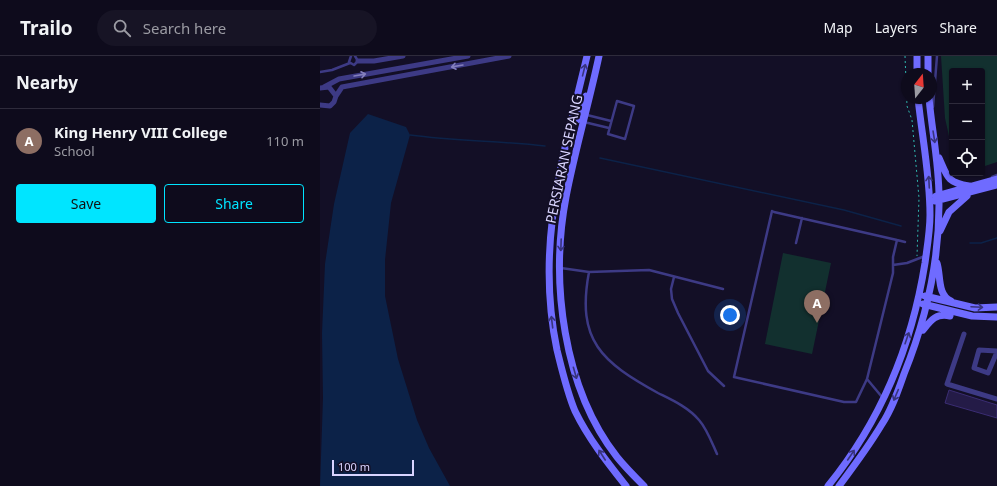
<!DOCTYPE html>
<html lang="en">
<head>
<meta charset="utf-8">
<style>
	body { margin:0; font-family:"Noto Sans",sans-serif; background:#171425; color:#f1f3f6 }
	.controls { position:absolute; right:12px; top:12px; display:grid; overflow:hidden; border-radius:4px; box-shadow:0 1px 3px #0004 }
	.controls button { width:36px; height:36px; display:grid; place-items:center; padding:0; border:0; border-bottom:1px solid #2e2b3b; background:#0e0b1c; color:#f1f3f6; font:20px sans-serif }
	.compass { position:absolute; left:581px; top:12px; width:36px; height:36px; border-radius:50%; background:#0e0b1c; box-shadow:0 1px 3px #0004; rotate:17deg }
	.scale { position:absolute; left:12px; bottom:10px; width:82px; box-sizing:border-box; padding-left:4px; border:2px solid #d9d4ff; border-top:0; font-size:11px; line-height:14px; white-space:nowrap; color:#d9d4ff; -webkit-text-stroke:3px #130f26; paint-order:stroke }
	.you { position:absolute; left:410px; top:259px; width:14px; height:14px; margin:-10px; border:3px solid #fff; border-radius:50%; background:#1a73e8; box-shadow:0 0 0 6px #1a73e833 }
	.badge { display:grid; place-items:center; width:26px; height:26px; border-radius:50%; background:#00e5ff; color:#fff; font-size:13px; font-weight:700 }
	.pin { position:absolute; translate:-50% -33px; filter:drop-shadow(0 1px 2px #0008) }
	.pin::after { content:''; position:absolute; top:21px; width:14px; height:12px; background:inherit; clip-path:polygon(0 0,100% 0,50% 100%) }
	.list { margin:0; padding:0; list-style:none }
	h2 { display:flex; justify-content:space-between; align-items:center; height:52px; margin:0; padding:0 16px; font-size:17px }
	h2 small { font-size:13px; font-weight:400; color:#9b9ba3 }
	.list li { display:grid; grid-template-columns:26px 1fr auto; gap:12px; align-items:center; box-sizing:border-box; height:64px; padding:0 16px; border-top:1px solid #2e2b3b }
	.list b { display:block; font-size:15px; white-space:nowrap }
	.list p { margin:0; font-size:13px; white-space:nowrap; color:#9b9ba3 }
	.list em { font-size:13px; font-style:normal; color:#9b9ba3 }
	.actions { display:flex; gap:8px; padding:12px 16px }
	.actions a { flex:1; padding:9px 0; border:1px solid #00e5ff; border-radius:4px; text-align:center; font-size:14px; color:#00e5ff }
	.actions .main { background:#00e5ff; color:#111 }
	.icon { flex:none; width:22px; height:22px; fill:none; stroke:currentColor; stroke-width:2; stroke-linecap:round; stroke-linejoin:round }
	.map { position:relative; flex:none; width:677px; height:430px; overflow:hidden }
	header { display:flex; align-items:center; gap:24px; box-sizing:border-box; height:56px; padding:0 20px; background:#0e0b1c; border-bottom:1px solid #2e2b3b }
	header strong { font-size:19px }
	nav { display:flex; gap:22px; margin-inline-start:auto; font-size:14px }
	.search { width:280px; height:36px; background:#171425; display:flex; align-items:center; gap:10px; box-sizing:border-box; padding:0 14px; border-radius:22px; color:#9b9ba3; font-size:15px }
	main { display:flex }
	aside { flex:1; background:#0e0b1c }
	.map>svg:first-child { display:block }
</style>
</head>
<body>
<header>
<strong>Trailo</strong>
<div class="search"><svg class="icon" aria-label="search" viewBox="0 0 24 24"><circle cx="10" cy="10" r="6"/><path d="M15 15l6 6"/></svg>Search here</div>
<nav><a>Map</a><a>Layers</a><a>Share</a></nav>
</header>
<main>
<aside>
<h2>Nearby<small></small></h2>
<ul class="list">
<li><span class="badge" style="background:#8d6e63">A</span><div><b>King Henry VIII College</b><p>School</p></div><em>110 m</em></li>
</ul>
<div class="actions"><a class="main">Save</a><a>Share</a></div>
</aside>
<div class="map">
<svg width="677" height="430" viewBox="0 0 677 430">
	<rect width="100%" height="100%" fill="#130f26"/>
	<path fill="#12302f" d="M 621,0 L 677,0 L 677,106 L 662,111 L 662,15 L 632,15 L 632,94 L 625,62 Z
		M 463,197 L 511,207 L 492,298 L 445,288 Z"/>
	<path fill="#0c2248" d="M 48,58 L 86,71 L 90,79 L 71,147 L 65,204 L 65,240 L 78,303 L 97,364 L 109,392 L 130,430 L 0,430 L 3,342 L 2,277 L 5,208 L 14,148 L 30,77 Z"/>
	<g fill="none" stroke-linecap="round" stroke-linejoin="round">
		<path stroke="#0c2248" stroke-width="1.5" d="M 90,79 C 135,85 180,85 225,90
			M 280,102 L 524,154 L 581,170
			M 650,187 L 661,187 L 677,182"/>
	</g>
	<path fill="#241b47" stroke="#3b2d73" d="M 629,334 L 677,349 L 677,362 L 625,347 Z"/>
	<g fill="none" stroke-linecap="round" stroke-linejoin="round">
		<path stroke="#2fb8b0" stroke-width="1" stroke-dasharray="2 3" stroke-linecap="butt" d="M 585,0 L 587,50 L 592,64 L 599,142 L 597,200"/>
		<path stroke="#3d3a85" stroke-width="2.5" d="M 31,0 L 29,6 L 34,9 L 38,5 L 35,0
			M 0,16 L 12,14 L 30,7
			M 297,45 L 314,50 L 305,83 L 288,78 Z
			M 613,51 L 617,0
			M 267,59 L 291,65
			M 264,66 L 289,72
			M 672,121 L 677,119
			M 577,184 L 573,201 L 573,217 L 547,323 L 536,346 L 524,346 L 414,321 L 452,155 L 454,156 L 577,184 L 585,186
			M 476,187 L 482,162
			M 573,209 L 587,207 L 605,200
			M 241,212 L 269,216 L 329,214 L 403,233
			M 269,216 C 256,285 282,306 338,337 C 352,344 368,351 379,364 C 387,373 392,387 397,398
			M 354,221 L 351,233 L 352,243 L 358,257 L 388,315 L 404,330
			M 547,323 L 562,341"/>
		<path stroke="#3d3a85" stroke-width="5" d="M 38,5 L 54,5 L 83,0
			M 4,31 L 19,23 L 148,0
			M 0,32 L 9,31 L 16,40 L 14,46 L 10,50 L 0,49
			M 16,40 L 22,31 L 189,0
			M 644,278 L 627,328 L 677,343
			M 677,295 L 659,294 L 654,312 L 668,317 L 677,296"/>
		<path stroke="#6f6bff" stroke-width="7" d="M 267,0 C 243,101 215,189 237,294 C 242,314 247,336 255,355 C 268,382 287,406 306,430
			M 279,0 C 269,47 255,94 246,141 C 230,225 243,332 297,401 C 305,411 315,421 324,430
			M 597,18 L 597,0
			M 608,18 L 608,0
			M 252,62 L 257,64 L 260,61 L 266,40
			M 619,102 C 627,120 627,127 649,130
			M 616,140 L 677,123
			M 615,145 L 677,129
			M 620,175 L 629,156 L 647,140
			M 617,207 C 621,219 617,239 631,245
			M 605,240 L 655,252 L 677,251
			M 603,248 L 652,260 L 677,261
			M 603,274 C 611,264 616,257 630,260
			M 508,430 C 560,366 592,289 605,207 C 607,192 610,175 610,159 C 610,119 602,81 598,42
			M 519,430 C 534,410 549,390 562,368 C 572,353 578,335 584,318 C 607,261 620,203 619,141 C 619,108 612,75 609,42"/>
	</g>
	<defs><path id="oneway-shaft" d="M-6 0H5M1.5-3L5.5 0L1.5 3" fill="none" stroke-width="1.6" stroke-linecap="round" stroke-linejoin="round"/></defs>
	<g stroke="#837fbc">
		<use href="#oneway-shaft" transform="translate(137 10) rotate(170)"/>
		<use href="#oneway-shaft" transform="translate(40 19) rotate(-10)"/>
	</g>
	<g stroke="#38347d">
		<use href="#oneway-shaft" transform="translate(264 14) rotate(-76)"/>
		<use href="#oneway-shaft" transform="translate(614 81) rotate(81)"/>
		<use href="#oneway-shaft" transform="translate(609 126) rotate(-93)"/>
		<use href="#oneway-shaft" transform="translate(241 189) rotate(92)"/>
		<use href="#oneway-shaft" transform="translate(657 251) rotate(3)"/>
		<use href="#oneway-shaft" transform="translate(232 266) rotate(-97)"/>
		<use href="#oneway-shaft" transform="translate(587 282) rotate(-71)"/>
		<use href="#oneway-shaft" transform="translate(255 317) rotate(74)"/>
		<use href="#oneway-shaft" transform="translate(576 339) rotate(113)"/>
		<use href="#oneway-shaft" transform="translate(282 399) rotate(-123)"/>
		<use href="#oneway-shaft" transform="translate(531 399) rotate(-56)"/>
	</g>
	<g text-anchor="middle" stroke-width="4" stroke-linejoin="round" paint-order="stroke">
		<g font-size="14" fill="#d9d4ff" stroke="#130f26">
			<text transform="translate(244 103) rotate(-78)" y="5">PERSIARAN SEPANG</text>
		</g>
	</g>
</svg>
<div class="controls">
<button>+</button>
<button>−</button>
<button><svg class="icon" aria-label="locate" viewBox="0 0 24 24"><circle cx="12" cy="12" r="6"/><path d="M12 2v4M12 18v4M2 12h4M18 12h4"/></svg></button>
</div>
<svg class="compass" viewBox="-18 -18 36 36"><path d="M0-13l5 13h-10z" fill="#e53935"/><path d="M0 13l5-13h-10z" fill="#9b9ba3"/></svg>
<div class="scale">100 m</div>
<div class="you"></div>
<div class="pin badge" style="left:497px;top:267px;background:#8d6e63">A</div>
</div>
</main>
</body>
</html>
